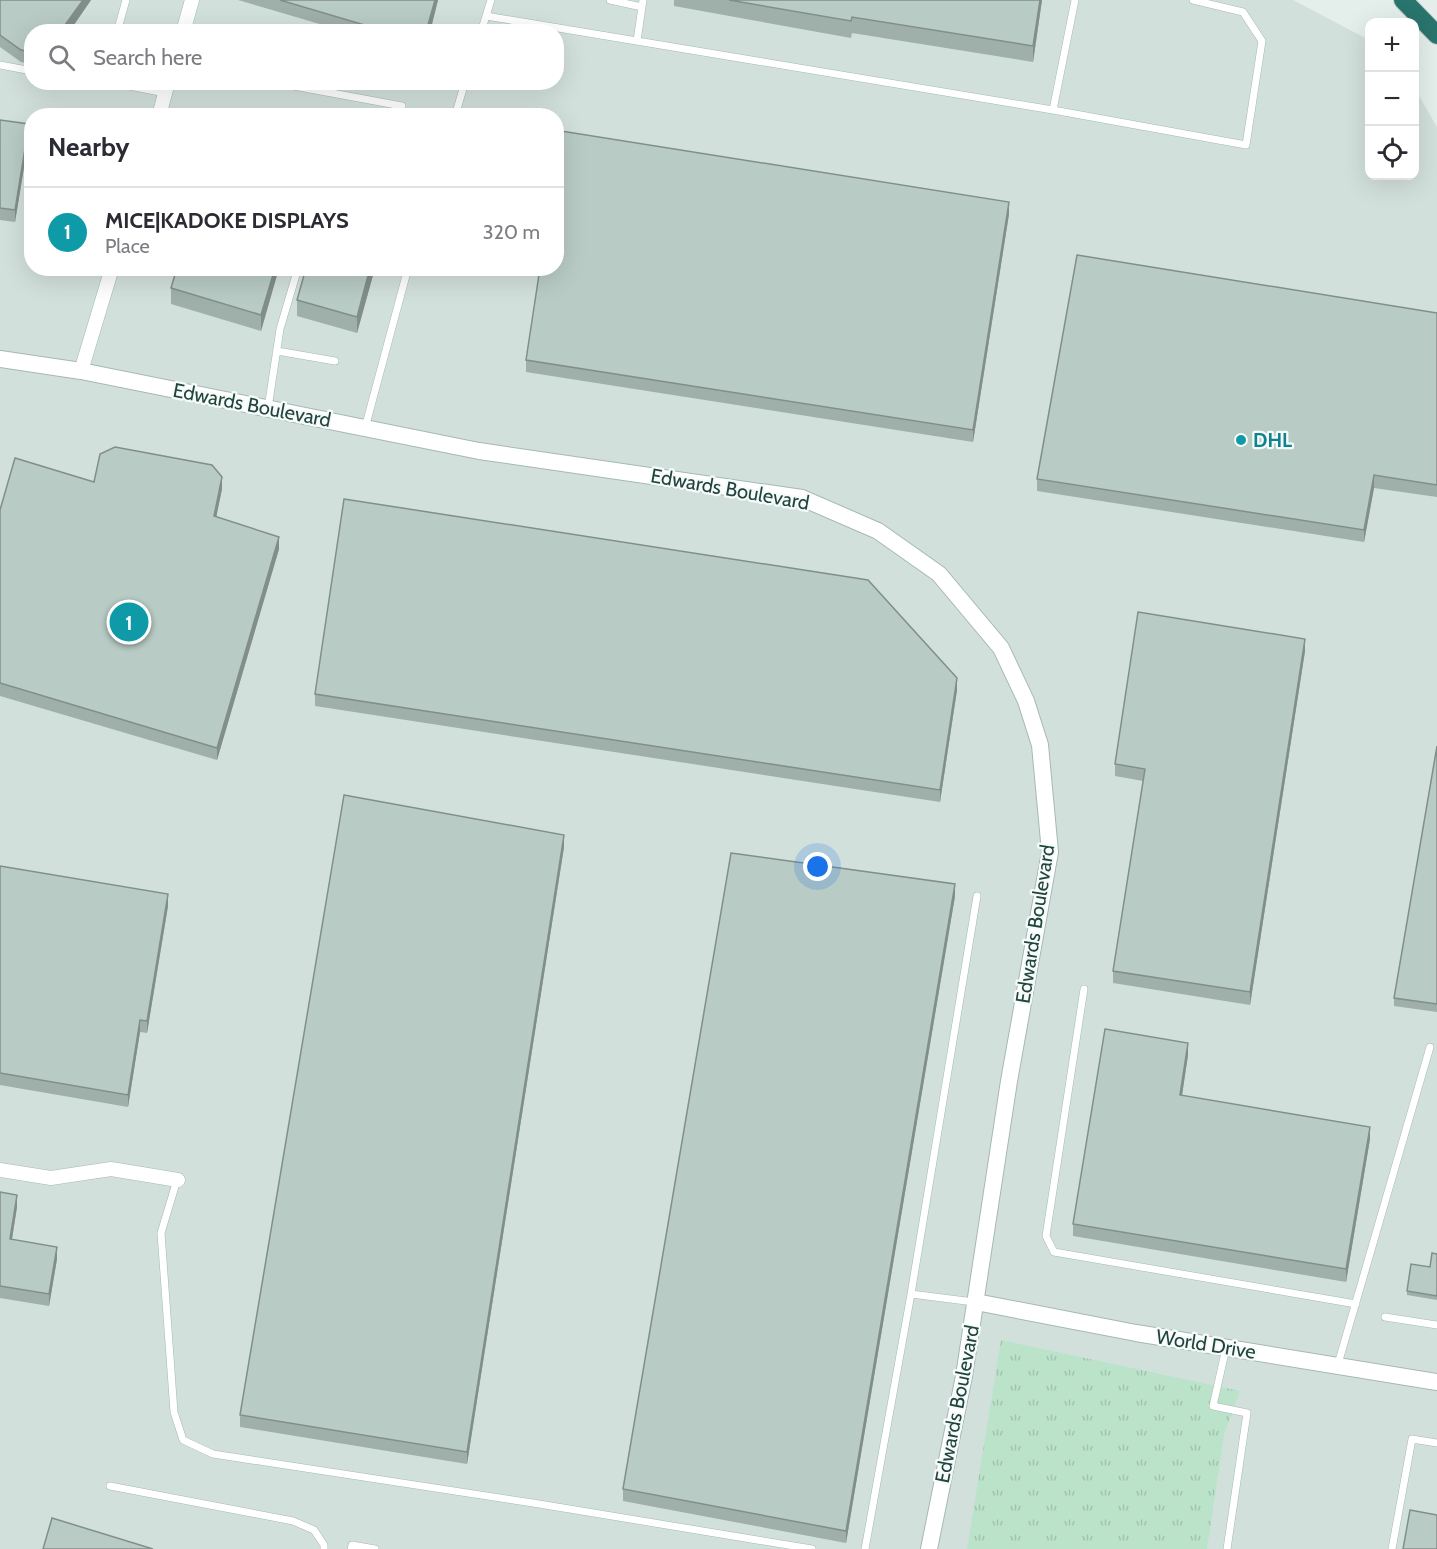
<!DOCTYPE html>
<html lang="en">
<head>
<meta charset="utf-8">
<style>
	body { margin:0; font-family:Cabin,sans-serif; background:#f2f2f3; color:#2b2b33 }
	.controls { position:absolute; right:18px; top:18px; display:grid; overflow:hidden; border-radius:12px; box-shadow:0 6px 24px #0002 }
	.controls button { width:54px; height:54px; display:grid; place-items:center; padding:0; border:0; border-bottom:2px solid #e1e1e2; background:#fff; color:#2b2b33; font:30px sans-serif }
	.you { position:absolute; left:818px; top:867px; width:21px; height:21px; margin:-15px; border:4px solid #fff; border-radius:50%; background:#1a73e8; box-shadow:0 0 0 9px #1a73e833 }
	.badge { display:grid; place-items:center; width:39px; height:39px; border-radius:50%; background:#1a73e8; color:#fff; font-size:20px; font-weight:700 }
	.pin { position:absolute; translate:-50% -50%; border:3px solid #fff; box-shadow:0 2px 6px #0006 }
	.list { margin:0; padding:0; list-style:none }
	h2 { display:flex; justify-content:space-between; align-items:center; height:78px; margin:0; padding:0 24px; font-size:26px }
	h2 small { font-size:20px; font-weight:400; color:#7c7c81 }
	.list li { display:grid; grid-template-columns:39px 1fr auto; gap:18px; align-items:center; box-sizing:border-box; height:90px; padding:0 24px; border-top:2px solid #e1e1e2 }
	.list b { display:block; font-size:22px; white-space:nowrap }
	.list p { margin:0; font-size:20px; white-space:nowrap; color:#7c7c81 }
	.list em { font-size:20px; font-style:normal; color:#7c7c81 }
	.icon { flex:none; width:33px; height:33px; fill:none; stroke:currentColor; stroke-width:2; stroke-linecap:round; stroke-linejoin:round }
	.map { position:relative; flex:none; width:1437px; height:1549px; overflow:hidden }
	.search { position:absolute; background:#fff; box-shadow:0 6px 24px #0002; left:24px; top:24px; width:540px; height:66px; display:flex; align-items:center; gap:15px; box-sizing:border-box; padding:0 21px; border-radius:24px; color:#7c7c81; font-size:22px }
	.panel { position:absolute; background:#fff; box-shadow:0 6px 24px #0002; left:24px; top:108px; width:540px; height:168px; border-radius:24px }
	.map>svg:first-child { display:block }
</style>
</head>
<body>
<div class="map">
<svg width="1437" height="1549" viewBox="0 0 1437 1549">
	<defs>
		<pattern id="grass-tufts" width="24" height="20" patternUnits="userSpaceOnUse" patternTransform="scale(1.5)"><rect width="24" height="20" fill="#bbe3ca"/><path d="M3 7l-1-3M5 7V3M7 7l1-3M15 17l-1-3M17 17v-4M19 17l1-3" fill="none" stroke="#a0c4af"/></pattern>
	</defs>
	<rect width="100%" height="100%" fill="#e4efec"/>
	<path fill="#d2e0db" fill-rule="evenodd" d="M 0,0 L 1293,0 L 1369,40 L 1370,176 L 1414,176 L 1415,89 L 1437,127 L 1437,1549 L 0,1549 ZM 32,32 L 556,32 L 556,82 L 32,82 ZM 32,116 L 556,116 L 556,268 L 32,268 Z"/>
	<path fill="url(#grass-tufts)" d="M 1001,1340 L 1240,1391 L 1224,1435 L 1207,1549 L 967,1549 Z"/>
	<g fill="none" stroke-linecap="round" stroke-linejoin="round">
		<g stroke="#a6b8b4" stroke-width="8">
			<path id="service" d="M 610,0 L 642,7
				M 486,16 L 1053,110 L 1075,0
				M 117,32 L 126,0
				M 481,32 L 491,0
				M 637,41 L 643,0
				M 0,65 L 32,71
				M 109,82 L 165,93
				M 272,82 L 402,106
				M 1053,110 L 1246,145 L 1262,41 L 1243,12 L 1193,0
				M 455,116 L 465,82
				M 277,351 L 335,361
				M 268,408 L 280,329 L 298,268
				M 365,428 L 408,268
				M 1084,989 L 1046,1236 L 1054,1252 L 1356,1304
				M 177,1180 L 161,1233 L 174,1412 L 183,1440 L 213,1454 L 533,1503 L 812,1549
				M 911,1294 L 974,1302
				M 1385,1317 L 1437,1325
				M 1226,1348 L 1213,1406 L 1247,1413 L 1227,1549
				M 1338,1364 L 1430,1047
				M 110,1486 L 293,1521 L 314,1530 L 324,1545 L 324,1549
				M 351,1549 L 352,1545 L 375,1549
				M 865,1549 L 911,1294 L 977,896
				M 1392,1549 L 1412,1439 L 1437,1443"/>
		</g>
		<g stroke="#a6b8b4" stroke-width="15">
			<path id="minor" d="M 183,32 L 192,0
				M 159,116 L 168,82
				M 81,371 L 112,268
				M 0,1170 L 51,1178 L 111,1169 L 178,1180"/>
		</g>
		<g stroke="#a6b8b4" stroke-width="18">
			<path id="tertiary" d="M 0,359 L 81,371 L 479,451 L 802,498 L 878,531 L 939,574 L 1001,648 L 1026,701 L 1040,745 L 1050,852 L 1009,1081 L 964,1376 L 929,1549
				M 976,1302 L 1136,1333 L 1437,1382"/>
		</g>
		<g stroke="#c1cbc9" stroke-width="20">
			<path id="motorway" d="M 1403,0 L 1437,35"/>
		</g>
		<use href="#service" stroke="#fff" stroke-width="7"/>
		<use href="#minor" stroke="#fff" stroke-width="14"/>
		<use href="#tertiary" stroke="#fff" stroke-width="16"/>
		<use href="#motorway" stroke="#29746c" stroke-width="18"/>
	</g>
	<path fill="#9fafa9" d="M 0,0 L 91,0 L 69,32 L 32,32 L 32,64 L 21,62 L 0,47 Z
		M 238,0 L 438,0 L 430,32 L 347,32 Z
		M 674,0 L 1042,0 L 1033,62 L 852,33 L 851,38 L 674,6 Z
		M 0,120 L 29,137 L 15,222 L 0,220 Z
		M 1009,214 L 973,442 L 526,372 L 526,360 Z
		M 279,268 L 261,331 L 171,304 L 171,288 Z
		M 375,268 L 357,333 L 297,316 L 297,300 Z
		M 1437,313 L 1437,497 L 1374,488 L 1364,542 L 1037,491 L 1037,479 Z
		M 94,482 L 222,489 L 216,517 L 279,549 L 217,760 L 0,696 L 0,510 Z
		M 1305,651 L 1250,1005 L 1113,983 L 1113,971 L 1143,781 L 1115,776 L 1115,764 Z
		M 957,690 L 940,802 L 315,706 L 315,694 Z
		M 1437,746 L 1437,1012 L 1394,1006 L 1394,998 Z
		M 564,847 L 467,1464 L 240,1427 L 240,1415 Z
		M 0,866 L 168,906 L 147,1033 L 140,1032 L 128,1107 L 0,1085 Z
		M 955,896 L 846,1543 L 623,1501 L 623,1489 Z
		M 1188,1055 L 1182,1096 L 1370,1139 L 1346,1282 L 1073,1236 L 1073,1224 Z
		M 0,1192 L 17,1207 L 12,1239 L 57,1259 L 49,1306 L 0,1298 Z
		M 1437,1254 L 1437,1300 L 1407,1295 L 1407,1291 L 1430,1267 Z"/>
	<path fill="#828e8a" d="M 83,0 L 91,0 L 69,32 L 60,32 Z
		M 435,0 L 438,0 L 430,32 L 426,32 Z
		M 1040,0 L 1042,0 L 1033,62 L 1033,46 Z
		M 29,124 L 29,137 L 15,222 L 15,210 Z
		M 1009,202 L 1009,214 L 973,442 L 973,430 Z
		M 275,268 L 279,268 L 261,331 L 261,315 Z
		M 370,268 L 375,268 L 357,333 L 357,317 Z
		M 1374,475 L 1374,488 L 1364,542 L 1364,530 Z
		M 222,477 L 222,489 L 214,528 L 214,516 Z
		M 279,537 L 279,549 L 217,760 L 217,748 Z
		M 1305,639 L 1305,651 L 1250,1005 L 1250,992 Z
		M 957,678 L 957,690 L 940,802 L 940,790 Z
		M 564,835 L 564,847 L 467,1464 L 467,1452 Z
		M 955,884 L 955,896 L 846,1543 L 846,1531 Z
		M 168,894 L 168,906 L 147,1033 L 147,1021 Z
		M 140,1020 L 140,1032 L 128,1107 L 128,1095 Z
		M 1188,1043 L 1188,1055 L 1180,1108 L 1180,1095 Z
		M 1370,1127 L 1370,1139 L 1346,1282 L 1346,1269 Z
		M 17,1195 L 17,1207 L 10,1251 L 10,1239 Z
		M 57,1247 L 57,1259 L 49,1306 L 49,1294 Z"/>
	<path fill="#b9cbc5" stroke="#828e8a" stroke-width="1.5" d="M 0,0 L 83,0 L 60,32 L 32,32 L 32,52 L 21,50 L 0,35 Z
		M 280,0 L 435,0 L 426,32 L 388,32 Z
		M 729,0 L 1040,0 L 1033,46 L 852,17 L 851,21 Z
		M 0,120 L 29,124 L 15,210 L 0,208 Z
		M 561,131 L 1009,202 L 973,430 L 526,360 L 540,268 L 556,268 L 556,160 Z
		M 1077,255 L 1437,313 L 1437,485 L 1374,475 L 1364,530 L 1037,479 Z
		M 177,268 L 275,268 L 261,315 L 171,288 Z
		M 306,268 L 370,268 L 357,317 L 297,300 Z
		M 115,447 L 212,465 L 222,477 L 214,516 L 279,537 L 217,748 L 0,683 L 0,510 L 15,458 L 94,482 L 100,454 Z
		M 344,499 L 868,580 L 957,678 L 940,790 L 315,694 Z
		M 1138,612 L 1305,639 L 1250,992 L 1113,971 L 1145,769 L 1115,764 Z
		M 1437,746 L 1437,1004 L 1394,998 Z
		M 344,795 L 564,835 L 467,1452 L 240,1415 Z
		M 731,853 L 955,884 L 846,1531 L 623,1489 Z
		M 0,866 L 168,894 L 147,1021 L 140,1020 L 128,1095 L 0,1073 Z
		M 1105,1029 L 1188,1043 L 1180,1095 L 1370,1127 L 1346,1269 L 1073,1224 Z
		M 0,1192 L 17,1195 L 10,1239 L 57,1247 L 49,1294 L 0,1286 Z
		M 1432,1253 L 1437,1254 L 1437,1296 L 1407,1291 L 1411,1264 L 1430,1267 Z
		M 1410,1510 L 1437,1515 L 1437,1549 L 1403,1549 Z
		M 52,1518 L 153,1549 L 43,1549 Z"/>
	<circle fill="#0f9aa8" stroke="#f6fbf9" stroke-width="2" cx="1241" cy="440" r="6"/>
	<g text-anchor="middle" stroke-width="4.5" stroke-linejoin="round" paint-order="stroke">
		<g font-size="20" fill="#21443e" stroke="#f6fbf9">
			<text transform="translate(252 405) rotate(11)" y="7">Edwards Boulevard</text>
			<text transform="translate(730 489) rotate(10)" y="7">Edwards Boulevard</text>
			<text transform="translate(1035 924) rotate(-81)" y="7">Edwards Boulevard</text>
			<text transform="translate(1206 1344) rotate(9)" y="7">World Drive</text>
			<text transform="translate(957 1404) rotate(-79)" y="7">Edwards Boulevard</text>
		</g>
		<g font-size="20" font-weight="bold" fill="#0d838f" stroke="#f6fbf9" text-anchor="start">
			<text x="1253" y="447">DHL</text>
		</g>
	</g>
</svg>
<div class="controls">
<button>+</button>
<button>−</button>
<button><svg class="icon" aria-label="locate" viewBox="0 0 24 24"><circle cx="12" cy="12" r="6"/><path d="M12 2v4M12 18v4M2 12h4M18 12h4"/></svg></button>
</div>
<div class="you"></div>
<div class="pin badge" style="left:129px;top:622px;background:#0f9aa8">1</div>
<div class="search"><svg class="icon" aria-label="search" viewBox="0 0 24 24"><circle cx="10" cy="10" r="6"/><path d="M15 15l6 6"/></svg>Search here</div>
<section class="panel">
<h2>Nearby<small></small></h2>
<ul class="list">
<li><span class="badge" style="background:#0f9aa8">1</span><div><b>MICE|KADOKE DISPLAYS</b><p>Place</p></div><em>320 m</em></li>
</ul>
</section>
</div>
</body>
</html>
